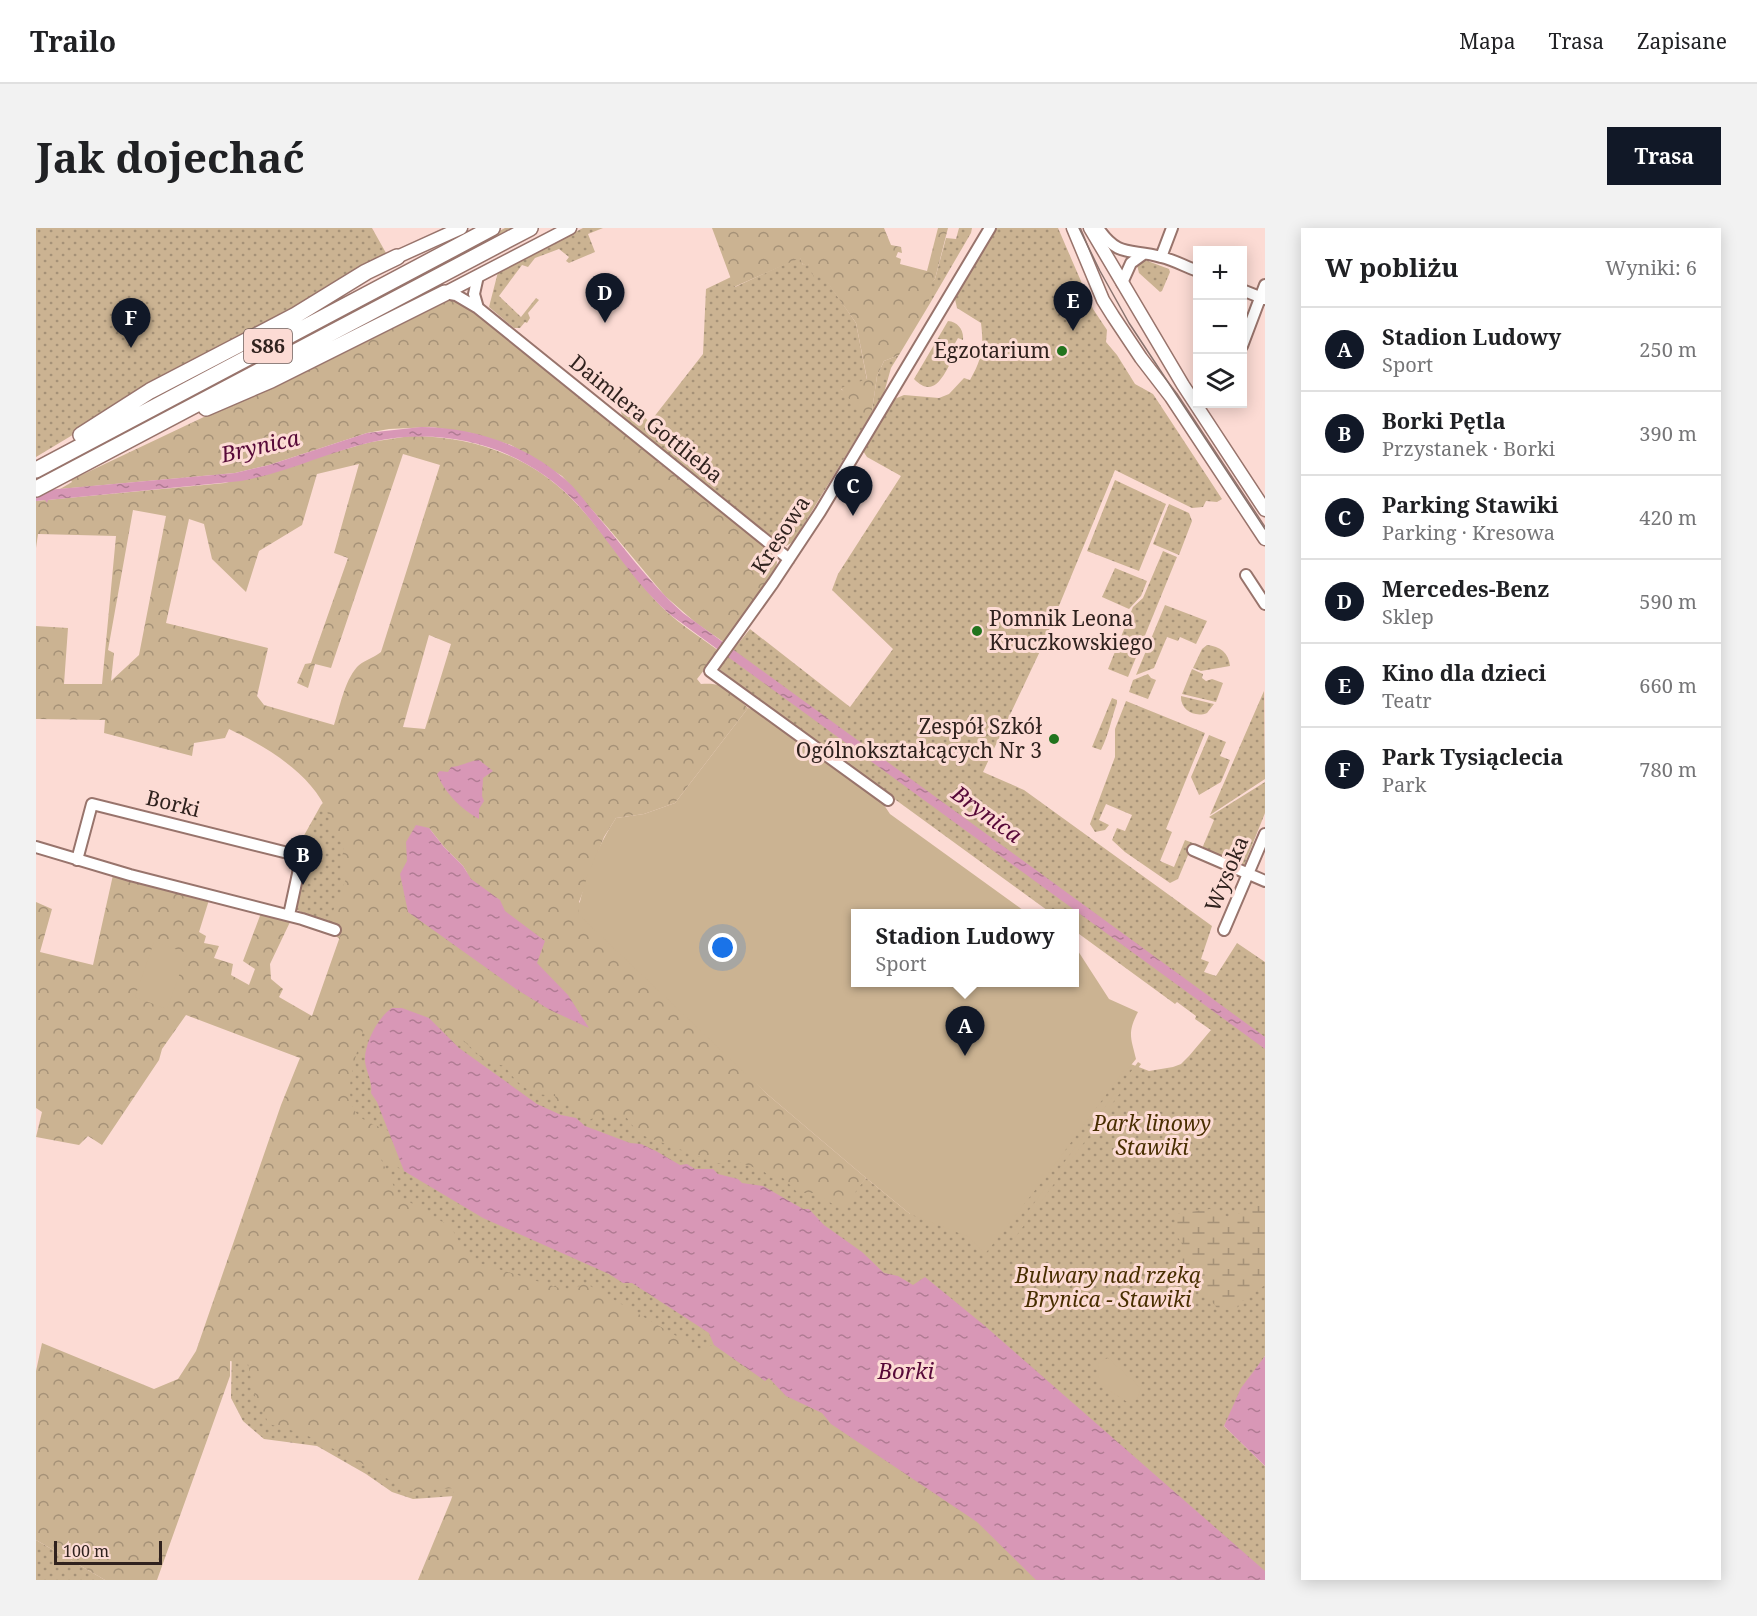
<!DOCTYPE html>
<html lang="pl">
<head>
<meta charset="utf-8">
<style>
	body { margin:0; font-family:"Noto Serif",serif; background:#f2f2f2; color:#202124 }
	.controls { position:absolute; right:18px; top:18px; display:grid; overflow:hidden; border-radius:0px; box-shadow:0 3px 15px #0003 }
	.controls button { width:54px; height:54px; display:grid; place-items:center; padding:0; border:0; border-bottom:2px solid #e0e0e0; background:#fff; color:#202124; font:30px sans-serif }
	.scale { position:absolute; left:18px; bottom:15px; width:108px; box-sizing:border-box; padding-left:6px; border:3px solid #30221e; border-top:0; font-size:16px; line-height:21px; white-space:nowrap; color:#30221e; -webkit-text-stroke:4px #fcdbd4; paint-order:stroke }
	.you { position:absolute; left:687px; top:720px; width:21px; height:21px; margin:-15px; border:4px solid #fff; border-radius:50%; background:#1a73e8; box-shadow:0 0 0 9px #1a73e833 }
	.badge { display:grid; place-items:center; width:39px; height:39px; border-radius:50%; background:#111827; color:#fff; font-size:20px; font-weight:700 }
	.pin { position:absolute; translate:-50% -50px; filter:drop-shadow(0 2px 3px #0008) }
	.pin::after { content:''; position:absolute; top:32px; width:21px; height:18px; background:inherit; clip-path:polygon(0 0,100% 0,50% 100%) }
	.popup { position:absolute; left:815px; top:681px; width:228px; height:78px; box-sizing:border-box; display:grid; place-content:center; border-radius:0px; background:#fff; filter:drop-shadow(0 2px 4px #0005); font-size:20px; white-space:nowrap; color:#757577 }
	.popup b { font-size:22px; color:#202124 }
	.popup::after { content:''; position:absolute; left:50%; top:100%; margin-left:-12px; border:12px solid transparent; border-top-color:#fff }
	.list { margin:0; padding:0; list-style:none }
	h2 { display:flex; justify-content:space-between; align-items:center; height:78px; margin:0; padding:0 24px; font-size:26px }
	h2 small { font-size:20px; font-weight:400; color:#757577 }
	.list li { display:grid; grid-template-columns:39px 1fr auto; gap:18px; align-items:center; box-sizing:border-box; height:84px; padding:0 24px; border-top:2px solid #e0e0e0 }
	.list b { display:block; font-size:22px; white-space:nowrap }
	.list p { margin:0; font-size:20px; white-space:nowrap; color:#757577 }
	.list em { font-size:20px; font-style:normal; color:#757577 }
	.icon { flex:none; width:33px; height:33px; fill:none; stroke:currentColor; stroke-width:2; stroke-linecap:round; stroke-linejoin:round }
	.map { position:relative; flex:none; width:1229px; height:1352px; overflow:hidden; border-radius:0px }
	header { display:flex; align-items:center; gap:36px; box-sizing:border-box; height:84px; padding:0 30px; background:#fff; border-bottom:2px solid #e0e0e0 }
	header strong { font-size:28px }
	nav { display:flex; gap:33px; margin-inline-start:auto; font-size:21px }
	.intro { display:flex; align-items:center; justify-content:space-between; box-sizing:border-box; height:144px; padding:0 36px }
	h1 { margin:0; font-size:42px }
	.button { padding:15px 27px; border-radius:0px; background:#111827; color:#fff; font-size:21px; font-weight:700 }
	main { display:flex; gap:36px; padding:0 36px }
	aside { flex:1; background:#fff; border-radius:0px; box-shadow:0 3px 15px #0003 }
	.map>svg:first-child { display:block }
</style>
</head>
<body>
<header>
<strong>Trailo</strong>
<nav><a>Mapa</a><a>Trasa</a><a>Zapisane</a></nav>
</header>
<div class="intro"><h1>Jak dojechać</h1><a class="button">Trasa</a></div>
<main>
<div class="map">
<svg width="1229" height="1352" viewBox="0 0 1229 1352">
	<defs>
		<pattern id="grass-dots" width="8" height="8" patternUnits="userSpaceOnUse" patternTransform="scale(1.5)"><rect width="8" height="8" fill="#cbb392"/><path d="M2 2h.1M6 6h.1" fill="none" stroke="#a59177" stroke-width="1.8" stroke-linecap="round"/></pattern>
		<pattern id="forest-crowns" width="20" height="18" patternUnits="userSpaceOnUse" patternTransform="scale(1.5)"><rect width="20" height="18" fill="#cbb392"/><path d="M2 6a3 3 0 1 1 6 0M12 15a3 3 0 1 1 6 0" fill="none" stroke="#a59177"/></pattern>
		<pattern id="wetland-marsh" width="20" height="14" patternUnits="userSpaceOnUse" patternTransform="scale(1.5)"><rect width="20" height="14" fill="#cbb392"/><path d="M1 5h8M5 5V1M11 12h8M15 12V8" fill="none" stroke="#a59177"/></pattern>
		<pattern id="water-ripples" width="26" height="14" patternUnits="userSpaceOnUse" patternTransform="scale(1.5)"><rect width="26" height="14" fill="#d897b6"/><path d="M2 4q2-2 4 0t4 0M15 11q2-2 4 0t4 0" fill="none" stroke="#b07b93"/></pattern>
	</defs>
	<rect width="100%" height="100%" fill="#fcdbd4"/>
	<path fill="url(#grass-dots)" d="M 0,0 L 336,0 L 350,25 L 322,44 L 118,158 L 0,229 Z
		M 469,0 L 481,0 L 139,181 L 137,176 Z
		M 547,0 L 567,0 L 552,6 L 559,24 L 533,35 L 530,33 L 533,29 L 523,21 L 499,30 L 492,39 L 486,37 L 463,68 L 485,89 L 500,70 L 503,72 L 492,85 L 494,90 L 491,95 L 489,94 L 484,100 L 478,100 L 453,79 L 462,44 Z
		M 923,0 L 936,0 L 935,5 L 893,77 L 893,56 L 899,51 L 910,10 L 920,11 Z
		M 959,0 L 1022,0 L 1057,81 L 1071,102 L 1070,114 L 1081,127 L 1099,156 L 1117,166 L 1186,271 L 1181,274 L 1170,273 L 1167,279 L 1156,280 L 1079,242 L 1006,419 L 947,544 L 988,562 L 1176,698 L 1165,731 L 1173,734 L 1168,744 L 1180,748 L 1201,715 L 1229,734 L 1229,1128 L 1188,1198 L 1229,1238 L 1229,1352 L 498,1352 L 518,1261 L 377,1271 L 356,1264 L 330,1246 L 281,1218 L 228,1211 L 207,1193 L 195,1170 L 196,1119 L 305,712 L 276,690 L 256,679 L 252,666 L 257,632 L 261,620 L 285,577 L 311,549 L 823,958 L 830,950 L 874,986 L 1087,833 L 1113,843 L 1137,839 L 1145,836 L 1153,828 L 1175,802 L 1159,791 L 1160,788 L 1141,774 L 1139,776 L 1039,703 L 1038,686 L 1015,685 L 724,473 L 682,440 L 714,401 L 814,479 L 857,421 L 796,362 L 802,346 L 865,248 L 831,229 L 825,220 L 856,172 L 868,167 L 903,170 L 913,166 L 928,150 L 934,152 C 946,131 948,120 945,95 L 921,80 L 918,67 Z
		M 764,29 L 767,37 L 771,35 L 791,53 L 820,95 L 831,152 L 805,161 L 836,183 L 841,148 L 848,133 L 863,127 L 855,140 L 848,165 L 757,314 L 750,318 L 744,316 L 605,205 L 586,189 L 585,183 L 590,174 L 614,194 L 667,126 L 670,61 L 695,49 L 699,59 Z
		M 1109,32 L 1133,41 L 1134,44 L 1126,63 L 1124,64 L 1103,45 L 1101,37 L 1105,33 Z
		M 912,93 C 922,94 928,102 927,112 L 922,110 L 914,124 L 919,127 C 910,141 900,174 878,151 Z
		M 1079,252 L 1130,276 L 1103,343 L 1051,323 Z
		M 1133,276 L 1153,285 L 1156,293 L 1143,327 L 1117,316 Z
		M 1127,323 L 1141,329 L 1092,449 L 1072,441 L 1097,379 L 1107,370 Z
		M 1079,340 L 1111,353 L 1105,368 L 1093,381 L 1066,369 Z
		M 1129,377 L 1171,393 L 1160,416 L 1144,409 L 1142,413 L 1131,409 L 1118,440 L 1100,447 Z
		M 1171,417 C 1184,418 1193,425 1194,438 L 1165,443 L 1157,440 L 1166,421 Z
		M 1156,441 L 1167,446 L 1166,450 L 1170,453 L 1176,451 L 1187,455 L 1180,474 L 1146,466 Z
		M 1112,446 L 1115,450 L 1120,452 L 1112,471 L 1093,464 L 1097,452 Z
		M 1228,463 L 1229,551 L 1174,587 Z
		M 1145,468 L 1178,476 L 1171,485 C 1159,490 1144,482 1145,468 Z
		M 1076,470 L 1081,472 L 1081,475 C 1075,492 1073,506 1065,522 L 1056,519 Z
		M 1090,473 L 1169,505 L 1130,601 L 1136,604 L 1124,633 L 1138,639 L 1149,612 L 1157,615 L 1142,651 L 1134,655 L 1089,624 L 1076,612 L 1081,600 L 1089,603 L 1096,587 L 1070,576 L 1063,592 L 1073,597 L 1069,602 L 1059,604 L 1054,596 L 1079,529 L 1079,501 Z
		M 1173,507 L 1190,514 L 1184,528 L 1194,532 L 1185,554 L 1163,567 L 1155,549 Z
		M 1229,554 L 1229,585 L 1207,640 L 1165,623 L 1178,592 L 1173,589 Z
		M 0,1312 L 69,1352 L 0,1352 Z"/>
	<path fill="url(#forest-crowns)" fill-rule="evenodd" d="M 676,0 L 848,0 L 855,17 L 865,19 L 866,25 L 862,24 L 860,29 L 865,31 L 864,36 L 891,43 L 902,0 L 912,0 L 899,51 L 893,57 L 893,77 L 863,127 L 848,133 L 841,148 L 836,183 L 829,187 L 822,183 L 805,160 L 831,151 L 820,95 L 791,54 L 785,49 L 778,49 L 772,36 L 767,37 L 764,30 L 698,59 Z
		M 408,71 L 417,71 L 430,75 L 633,243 L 739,326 L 737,327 L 741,334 L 740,341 L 689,415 L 660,395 L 629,368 L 573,301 L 526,248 L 475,217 L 435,205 L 395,199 L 353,201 L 331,205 L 233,237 L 199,245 L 24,261 L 36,254 L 35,252 L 284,134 Z
		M 374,208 C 434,208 491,226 535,270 C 566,301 589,339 619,372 C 637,392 661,407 683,423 L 661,451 L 665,456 C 691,454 695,464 712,480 L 639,575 L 608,586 L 580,590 L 568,609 L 543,674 L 731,866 L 830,950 L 806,982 L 779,965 L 762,965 L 745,948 L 736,950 L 727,943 L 695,931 L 683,936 L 603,906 L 590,889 C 576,889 562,883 552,894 L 539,885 L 541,878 L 539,876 L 520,876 L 519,866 C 498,871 480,856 469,838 L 450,834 L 427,812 L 418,815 L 403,799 L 340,798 L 336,808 L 327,802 C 322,825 303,869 323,888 C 331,895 344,899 353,903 L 368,943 L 343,927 L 362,967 L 415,999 L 433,1032 L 533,1063 L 549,1055 L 663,1121 L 678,1117 L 721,1149 L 733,1150 L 750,1168 L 786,1185 L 795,1196 L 941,1294 L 1000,1352 L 382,1352 L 415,1272 L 419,1260 L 372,1263 L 325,1235 L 268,1206 L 233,1196 L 219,1168 L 212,1136 L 194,1133 L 194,1148 L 121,1352 L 69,1352 L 0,1312 L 0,1143 L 6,1115 L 118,1161 L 142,1151 L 160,1123 L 245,877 L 264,830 L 150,787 L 126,821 L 123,832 L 66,917 L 52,908 L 43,917 L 0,909 L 6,884 L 0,880 L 0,674 L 16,681 L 4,724 L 57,737 L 77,647 L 173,672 L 163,704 L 170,708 L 168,715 L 183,718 L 178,730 L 197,736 L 195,747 L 213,757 L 219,741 L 207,733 L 225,685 L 255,692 L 234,736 L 235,751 L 247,761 L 243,769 L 276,788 L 307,700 L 293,693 L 310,651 L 303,648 L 309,612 L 293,605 C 293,599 294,591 292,586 C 277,546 229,518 193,501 L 189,510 L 158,515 L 156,528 L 68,505 L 69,492 L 0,491 L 0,398 L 32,400 L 28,456 L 66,456 L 80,308 L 2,306 L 0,320 L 0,273 L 189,255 L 335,214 ZM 367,226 L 404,237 L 345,424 C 338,430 326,433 321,439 C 308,454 304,479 298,497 L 228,477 L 221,468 L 232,420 L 130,395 L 153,291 L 168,296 L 176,331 L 210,364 L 223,323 L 266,297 L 281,246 L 323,236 L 298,325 L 312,330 L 275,435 L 269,436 L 261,455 L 272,460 L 279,436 L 295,440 ZM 97,282 L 130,288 L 103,427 L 75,453 L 78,425 L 72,422 ZM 393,407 L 415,416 L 389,501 L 367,499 ZM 393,600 L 408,619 L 427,638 L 435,651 L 464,672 L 469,683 L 509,712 L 501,735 L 532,767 L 552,799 C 489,775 428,723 372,684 L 364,646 Z"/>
	<path fill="url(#wetland-marsh)" d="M 1229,964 L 1229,1057 L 1205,1074 L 1200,1083 L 1181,1080 L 1144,1034 L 1146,1016 L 1138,1003 L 1141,986 L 1174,981 L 1192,989 L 1220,980 Z"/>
	<path fill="#cbb392" d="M 712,480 L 723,483 L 844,571 L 854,586 L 991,685 L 820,686 L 820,754 L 1038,754 L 1039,720 L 1042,723 L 1073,771 L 1102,784 C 1091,805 1095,810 1100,831 L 1091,842 L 1089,841 L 1011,947 L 949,1026 L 933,1009 L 874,986 L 830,950 L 731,866 L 542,686 C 545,657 564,614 580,590 L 608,586 L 639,575 Z
		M 118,714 L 151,725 L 131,781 L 99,769 Z
		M 1102,834 L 1105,836 L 978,1011 L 974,1008 Z
		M 1072,1130 L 1105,1160 L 1101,1171 L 1093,1175 L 1064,1157 L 1062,1142 L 1063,1134 Z"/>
	<path fill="url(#water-ripples)" d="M 385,199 C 434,199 488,216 525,248 C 536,256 545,268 553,278 C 584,314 612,354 647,385 L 1229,809 L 1229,821 L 636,388 C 599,357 574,313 542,277 C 490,220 412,197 336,214 C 292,224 250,245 205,253 L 12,272 L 11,275 L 9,272 L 0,273 L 0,263 L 199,245 L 233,237 L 331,205 Z
		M 443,532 L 457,543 L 447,550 L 446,568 L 448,573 L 443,581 L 443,591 C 425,581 409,565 401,546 L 404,543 L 412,544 L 415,539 C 423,539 433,533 443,532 Z
		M 380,597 L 393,600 L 408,619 L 427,638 L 435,651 L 464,672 L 469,683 L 509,713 L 501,735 L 532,767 L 553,800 L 514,782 L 480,761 L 372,684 L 364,646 L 371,633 L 370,614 Z
		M 356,780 L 366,780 L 393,790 L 423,820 L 501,876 L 525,887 L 540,890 L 549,898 L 594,915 L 605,916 L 620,923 L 644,937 L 651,936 L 659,941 L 677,941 L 682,946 L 702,951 L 706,955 L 727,958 L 767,981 L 773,981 L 788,997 L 826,1024 L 848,1045 L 862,1048 L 877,1057 L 889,1049 L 949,1098 L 1229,1343 L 1229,1352 L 1000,1352 L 941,1294 L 795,1196 L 786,1185 L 750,1168 L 733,1150 L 729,1153 L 678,1117 L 673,1105 L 596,1055 L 587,1055 L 573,1046 L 447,990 L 368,943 L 341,874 L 335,865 C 337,854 330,844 329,833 C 328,816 342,789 356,780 Z
		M 1229,1128 L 1229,1238 L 1188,1198 L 1205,1160 Z"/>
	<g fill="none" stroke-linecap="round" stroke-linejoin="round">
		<g stroke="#98746c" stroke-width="14">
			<path id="minor" d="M 1062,0 C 1083,31 1095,20 1125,29 C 1138,32 1150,39 1162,43
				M 1125,29 L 1136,0
				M 1086,55 L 1095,35 L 1106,27
				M 1206,62 L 1229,71
				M 409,65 L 420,67 L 442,80 L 753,331
				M 442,80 L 438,66 L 442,48
				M 1206,118 L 1229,57
				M 1210,347 L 1229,376
				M 852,572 L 674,443 L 737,355 L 784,284 L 954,0
				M 0,619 L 94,647 L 266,691 L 299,702
				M 1157,622 L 1229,653
				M 41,632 L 56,576 L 256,626 L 263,631
				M 253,687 L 263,641 L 263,631 L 273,620
				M 1188,702 L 1229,606"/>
		</g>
		<g stroke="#98746c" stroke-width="15">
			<path id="major" d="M 1037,0 L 1067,72 L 1077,88 L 1105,130 L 1135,169 L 1229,311
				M 1054,0 L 1147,157 L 1229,282
				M 361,29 L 425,0
				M 409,65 L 534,0"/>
		</g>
		<g stroke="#98746c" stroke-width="18">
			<path id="highway" d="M 170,180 L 235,152 L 409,65
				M 45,207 L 114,163 L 260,87 L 330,44 L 361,29
				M 0,242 L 456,0
				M 0,261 L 494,0"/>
		</g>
		<use href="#minor" stroke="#fff" stroke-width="10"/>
		<use href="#major" stroke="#fff" stroke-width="12"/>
		<use href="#highway" stroke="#fff" stroke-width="15"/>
		<path stroke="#88726d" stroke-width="1.5" d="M 1043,0 L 1064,43 L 1093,95 L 1229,301"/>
	</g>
	<g fill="#22741e" stroke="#fcdbd4" stroke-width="2">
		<circle cx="1026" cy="123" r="6"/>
		<circle cx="941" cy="403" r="6"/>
		<circle cx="1018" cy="511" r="6"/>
	</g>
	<g text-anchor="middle" stroke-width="6" stroke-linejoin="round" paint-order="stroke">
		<rect fill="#fcdbd4" stroke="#6d5a55" stroke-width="1.5" x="208" y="101" width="48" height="34" rx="4.5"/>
		<g font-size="20" font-weight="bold" fill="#30221e">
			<text x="232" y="125">S86</text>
		</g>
		<g font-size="21" fill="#30221e" stroke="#fcdbd4" text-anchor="end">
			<text x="1014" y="130">Egzotarium</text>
			<text x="953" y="398" text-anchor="start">Pomnik Leona<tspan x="953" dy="24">Kruczkowskiego</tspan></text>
			<text x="1006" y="506">Zespół Szkół<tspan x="1006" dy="24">Ogólnokształcących Nr 3</tspan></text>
		</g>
		<g font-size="21" fill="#30221e" stroke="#fcdbd4">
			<text transform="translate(610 191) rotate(39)" y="7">Daimlera Gottlieba</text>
			<text transform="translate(745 307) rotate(-57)" y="7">Kresowa</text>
			<text transform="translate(137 576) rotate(14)" y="7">Borki</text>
			<text transform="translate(1191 646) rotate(-67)" y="7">Wysoka</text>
		</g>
		<g font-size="21" font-style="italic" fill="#482e00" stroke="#fcdbd4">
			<text x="1116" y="903">Park linowy<tspan x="1116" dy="24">Stawiki</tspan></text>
			<text x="1072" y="1055">Bulwary nad rzeką<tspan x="1072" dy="24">Brynica - Stawiki</tspan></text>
		</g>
		<g font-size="22" font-style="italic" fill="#570938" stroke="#fcdbd4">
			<text transform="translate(224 218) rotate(-13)" y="8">Brynica</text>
			<text transform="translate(951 586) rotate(36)" y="8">Brynica</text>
			<text x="870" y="1151">Borki</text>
		</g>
	</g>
</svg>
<div class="controls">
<button>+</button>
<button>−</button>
<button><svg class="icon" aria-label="layers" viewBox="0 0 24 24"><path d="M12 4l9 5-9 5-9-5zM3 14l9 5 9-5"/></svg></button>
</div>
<div class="scale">100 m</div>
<div class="you"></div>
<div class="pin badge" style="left:929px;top:828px">A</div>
<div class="popup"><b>Stadion Ludowy</b>Sport</div>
<div class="pin badge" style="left:267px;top:657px">B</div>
<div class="pin badge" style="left:817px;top:288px">C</div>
<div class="pin badge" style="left:569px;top:95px">D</div>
<div class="pin badge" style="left:1037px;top:103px">E</div>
<div class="pin badge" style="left:95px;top:120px">F</div>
</div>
<aside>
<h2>W pobliżu<small>Wyniki: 6</small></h2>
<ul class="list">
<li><span class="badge">A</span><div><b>Stadion Ludowy</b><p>Sport</p></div><em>250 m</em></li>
<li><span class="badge">B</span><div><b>Borki Pętla</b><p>Przystanek · Borki</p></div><em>390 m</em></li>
<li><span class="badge">C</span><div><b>Parking Stawiki</b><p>Parking · Kresowa</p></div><em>420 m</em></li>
<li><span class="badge">D</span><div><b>Mercedes-Benz</b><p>Sklep</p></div><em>590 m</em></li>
<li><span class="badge">E</span><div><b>Kino dla dzieci</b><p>Teatr</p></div><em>660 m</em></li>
<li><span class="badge">F</span><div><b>Park Tysiąclecia</b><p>Park</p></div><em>780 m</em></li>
</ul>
</aside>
</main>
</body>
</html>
